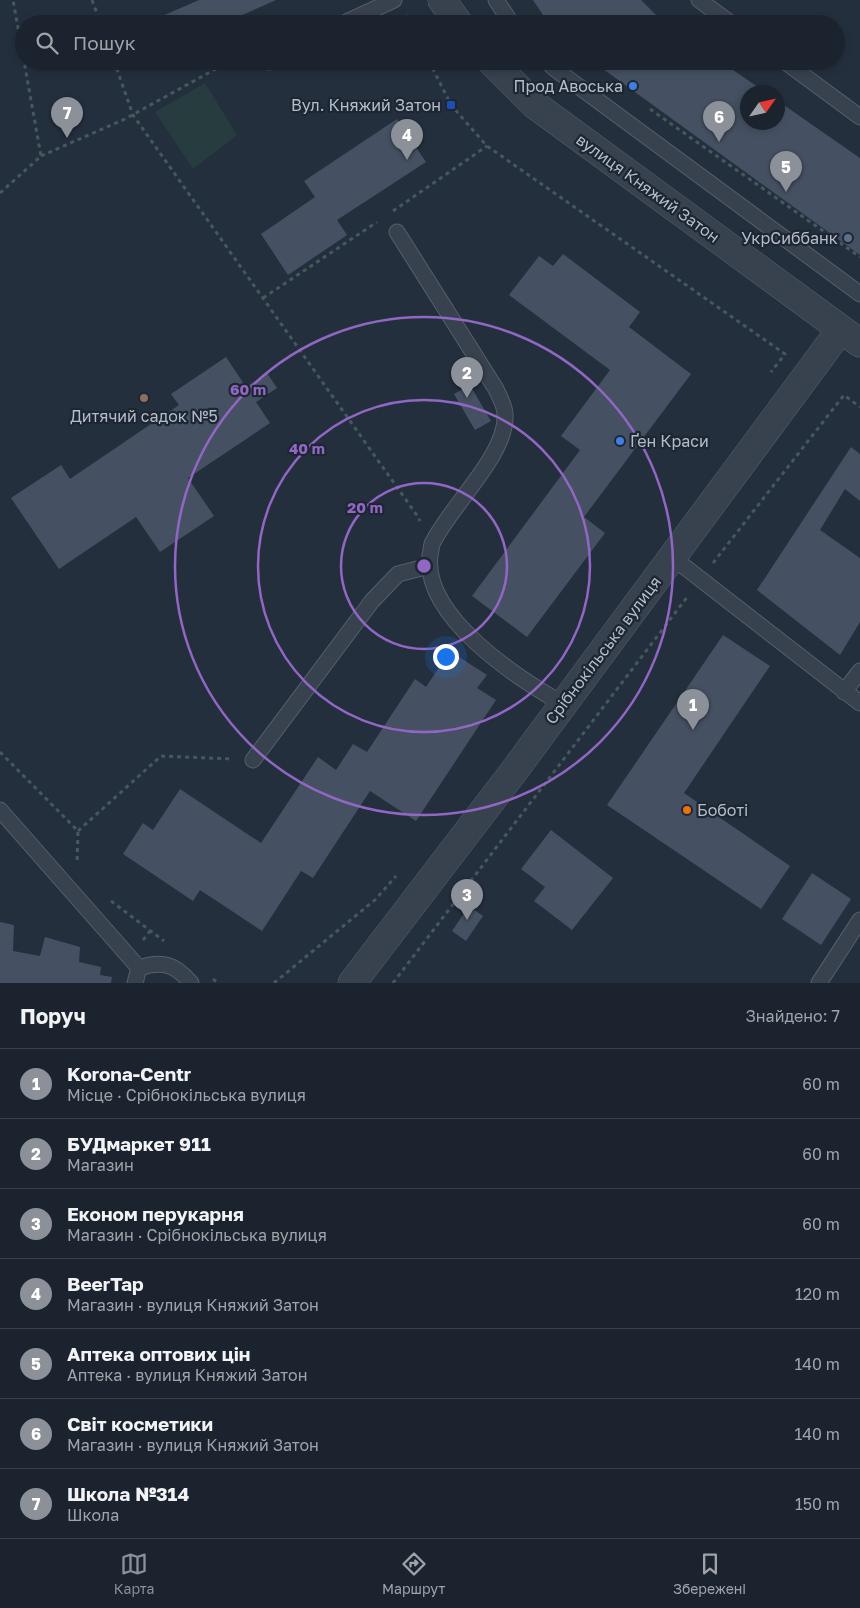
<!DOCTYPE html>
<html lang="uk">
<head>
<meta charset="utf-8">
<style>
	body { margin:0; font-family:"Golos Text",sans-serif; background:#282f3a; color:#f1f3f6 }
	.compass { position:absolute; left:740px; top:85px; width:45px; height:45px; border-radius:50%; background:#1b232e; box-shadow:0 2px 8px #0003; rotate:56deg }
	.you { position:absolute; left:445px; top:656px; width:18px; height:18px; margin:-12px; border:4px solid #fff; border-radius:50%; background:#1a73e8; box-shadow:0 0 0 8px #1a73e833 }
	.badge { display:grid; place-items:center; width:32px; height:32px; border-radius:50%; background:#8c9099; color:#fff; font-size:16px; font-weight:700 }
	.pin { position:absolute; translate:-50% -41px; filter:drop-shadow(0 1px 2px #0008) }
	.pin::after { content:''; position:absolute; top:26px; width:18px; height:15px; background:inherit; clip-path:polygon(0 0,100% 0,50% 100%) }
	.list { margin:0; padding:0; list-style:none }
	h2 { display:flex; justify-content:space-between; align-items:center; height:65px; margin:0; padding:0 20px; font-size:21px }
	h2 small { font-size:16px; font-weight:400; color:#a0a4aa }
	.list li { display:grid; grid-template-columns:32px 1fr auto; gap:15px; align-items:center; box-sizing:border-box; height:70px; padding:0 20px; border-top:1px solid #39404a }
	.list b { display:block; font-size:19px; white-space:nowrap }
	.list p { margin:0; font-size:16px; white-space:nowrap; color:#a0a4aa }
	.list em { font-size:16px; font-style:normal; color:#a0a4aa }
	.icon { flex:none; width:28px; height:28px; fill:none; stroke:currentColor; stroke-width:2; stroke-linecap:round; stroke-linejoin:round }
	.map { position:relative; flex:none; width:860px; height:983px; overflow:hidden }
	.search { position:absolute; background:#1b232e; box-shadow:0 2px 8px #0003; left:15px; right:15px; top:15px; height:55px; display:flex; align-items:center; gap:12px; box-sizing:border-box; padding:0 18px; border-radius:28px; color:#a0a4aa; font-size:19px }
	.sheet { height:555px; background:#1b232e }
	nav { display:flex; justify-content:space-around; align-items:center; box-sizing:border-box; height:70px; border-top:1px solid #39404a; background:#1b232e; font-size:14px; color:#a0a4aa }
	nav a { display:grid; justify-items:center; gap:2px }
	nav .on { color:#8c9099 }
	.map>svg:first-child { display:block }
</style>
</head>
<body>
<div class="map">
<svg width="860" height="983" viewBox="0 0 860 983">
	<rect width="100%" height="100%" fill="#242f3e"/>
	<path fill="#263c3f" d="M 205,83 L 237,135 L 193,169 L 155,112 Z"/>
	<path fill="#455162" d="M 199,0 L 276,0 L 222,24 L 144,24 Z
		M 533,0 L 641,0 L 665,24 L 549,24 Z
		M 160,61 L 173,61 L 162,66 Z
		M 592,61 L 720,61 L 765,92 L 748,92 L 748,122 L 778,122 L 778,101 L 860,158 L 860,255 Z
		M 397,119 L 426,162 L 337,220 L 347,235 L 288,275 L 261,234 L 315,197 L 304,181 Z
		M 563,254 L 640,312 L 629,327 L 691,374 L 584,517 L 605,533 L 527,637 L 472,596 L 580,450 L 561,436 L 610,370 L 509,295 L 539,256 L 553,266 Z
		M 226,357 L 246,387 L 267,373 L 277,388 L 256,402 L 270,423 L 188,478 L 214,516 L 160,552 L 136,517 L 59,569 L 11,498 L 61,465 L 70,479 L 179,405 L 171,394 Z
		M 470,385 L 491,421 L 475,430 L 454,394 Z
		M 851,447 L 860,454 L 860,501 L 845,489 L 820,530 L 860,558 L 860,622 L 840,655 L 757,590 Z
		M 723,635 L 770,666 L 684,793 L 790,866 L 761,909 L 607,805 Z
		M 450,651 L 487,675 L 477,688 L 496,700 L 416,821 L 370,791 L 313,878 L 301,871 L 262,931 L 200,890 L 193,901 L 123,854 L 143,823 L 153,830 L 180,789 L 261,843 L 318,757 L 336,770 L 353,744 L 367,752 L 415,679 L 426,687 Z
		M 551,830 L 613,878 L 572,930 L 534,901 L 545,887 L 521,869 Z
		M 812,873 L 851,899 L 821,945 L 782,919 Z
		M 469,906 L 483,916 L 466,941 L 452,931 Z
		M 0,922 L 14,925 L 13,951 L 40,956 L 45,937 L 80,947 L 79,962 L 101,967 L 100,975 L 112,977 L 111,983 L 0,983 Z"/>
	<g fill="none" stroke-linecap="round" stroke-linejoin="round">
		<g stroke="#565f6c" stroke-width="17">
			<path id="lane" d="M 496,0 L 512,24
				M 699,0 L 732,24
				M 342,24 L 394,0
				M 547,61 L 555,69 L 860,294
				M 784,61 L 860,117
				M 269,62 L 271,61
				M 397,232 L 496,389 C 499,396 505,406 505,414 C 508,454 450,506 432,544 C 431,548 431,552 430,555 C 422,616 517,678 563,704
				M 672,557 L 860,703
				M 844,692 L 860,671
				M 253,760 L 372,601 L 398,574 L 429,566
				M 0,810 L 139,968
				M 139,968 C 162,960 175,964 191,983
				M 135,983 L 139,968
				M 819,983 L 860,920"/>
		</g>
		<g stroke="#565f6c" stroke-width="29">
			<path id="street" d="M 442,0 L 459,24
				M 491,61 L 535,105 L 860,343
				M 352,983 L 514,771 L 841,329"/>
		</g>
		<path stroke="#44595c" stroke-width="3" stroke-dasharray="4 4" stroke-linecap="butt" d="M 92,0 L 101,24
			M 406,15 L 411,24
			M 534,18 L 538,24
			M 114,61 L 133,115 L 416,514 L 420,521
			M 429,61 L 451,105 L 487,146 L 785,354 L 771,372
			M 650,109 L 860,257
			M 41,156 L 125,119 L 230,61
			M 0,193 L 41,156 L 13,0
			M 393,211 L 487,146
			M 263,298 L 377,222
			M 713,563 L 844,395 L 860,407
			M 0,752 L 78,831 L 77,864
			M 78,831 L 161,756 L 233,759
			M 111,901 L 164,941
			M 143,940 L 150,931
			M 213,979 L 218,983
			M 274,983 L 376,899 L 396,876
			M 393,983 L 688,596"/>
		<use href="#lane" stroke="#38414e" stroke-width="15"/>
		<use href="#street" stroke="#38414e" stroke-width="28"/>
	</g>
	<g fill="none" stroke="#9266c3" stroke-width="2.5">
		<circle cx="424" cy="566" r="83"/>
		<circle cx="424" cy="566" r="166"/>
		<circle cx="424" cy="566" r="249"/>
	</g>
	<g fill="#3f7fe0" stroke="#1d2633" stroke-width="2">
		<circle cx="633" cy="86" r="5"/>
		<circle cx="620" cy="441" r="5"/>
	</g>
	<rect fill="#1a4fb4" stroke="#1d2633" stroke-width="2" x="446" y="100" width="10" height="10" rx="2.5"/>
	<circle fill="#5c6f8a" stroke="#1d2633" stroke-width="2" cx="848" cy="238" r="5"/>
	<circle fill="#8d6e63" stroke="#1d2633" stroke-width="2" cx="144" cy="398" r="5"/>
	<circle fill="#e8710a" stroke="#1d2633" stroke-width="2" cx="687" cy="810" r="5"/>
	<g text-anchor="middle" stroke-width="4.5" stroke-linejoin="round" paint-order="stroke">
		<g font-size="16" fill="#b4bcc9" stroke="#1d2633" text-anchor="end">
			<text x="623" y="92">Прод Авоська</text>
			<text x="441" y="111">Вул. Княжий Затон</text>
			<text x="838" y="244">УкрСиббанк</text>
			<text x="144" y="422" text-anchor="middle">Дитячий садок №5</text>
			<text x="630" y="447" text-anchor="start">Ґен Краси</text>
			<text x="697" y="816" text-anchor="start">Боботі</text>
		</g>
		<g font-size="16" fill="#b4bcc9" stroke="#1d2633">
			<text transform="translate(648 188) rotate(36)" y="6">вулиця Княжий Затон</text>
			<text transform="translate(603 650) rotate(-53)" y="6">Срібнокільська вулиця</text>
		</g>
	</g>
	<circle cx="424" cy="566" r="8" fill="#9266c3" stroke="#1d2633" stroke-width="2.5"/>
	<g font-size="15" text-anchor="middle" font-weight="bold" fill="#9266c3" stroke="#1d2633" stroke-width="4.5" stroke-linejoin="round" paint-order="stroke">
		<text x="248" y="395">60 m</text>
		<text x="307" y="454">40 m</text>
		<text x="365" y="513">20 m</text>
	</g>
</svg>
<svg class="compass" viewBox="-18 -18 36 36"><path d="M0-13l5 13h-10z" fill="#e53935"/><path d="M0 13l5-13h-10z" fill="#a0a4aa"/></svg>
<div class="you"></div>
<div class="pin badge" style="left:693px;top:730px">1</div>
<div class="pin badge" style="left:467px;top:398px">2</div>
<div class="pin badge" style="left:467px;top:920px">3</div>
<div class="pin badge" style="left:407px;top:160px">4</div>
<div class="pin badge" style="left:786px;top:192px">5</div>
<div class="pin badge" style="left:719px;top:142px">6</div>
<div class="pin badge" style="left:67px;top:138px">7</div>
<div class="search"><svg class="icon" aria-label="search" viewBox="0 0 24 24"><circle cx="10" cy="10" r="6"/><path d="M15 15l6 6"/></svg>Пошук</div>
</div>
<section class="sheet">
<h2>Поруч<small>Знайдено: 7</small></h2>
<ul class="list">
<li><span class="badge">1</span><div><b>Korona-Centr</b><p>Місце · Срібнокільська вулиця</p></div><em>60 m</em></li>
<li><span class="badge">2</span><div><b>БУДмаркет 911</b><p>Магазин</p></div><em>60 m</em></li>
<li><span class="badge">3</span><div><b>Економ перукарня</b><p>Магазин · Срібнокільська вулиця</p></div><em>60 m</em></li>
<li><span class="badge">4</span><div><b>BeerTap</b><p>Магазин · вулиця Княжий Затон</p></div><em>120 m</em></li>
<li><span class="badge">5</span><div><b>Аптека оптових цін</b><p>Аптека · вулиця Княжий Затон</p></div><em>140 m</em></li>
<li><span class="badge">6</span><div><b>Світ косметики</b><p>Магазин · вулиця Княжий Затон</p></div><em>140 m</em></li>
<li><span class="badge">7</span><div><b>Школа №314</b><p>Школа</p></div><em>150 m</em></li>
</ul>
</section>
<nav>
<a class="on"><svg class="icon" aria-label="map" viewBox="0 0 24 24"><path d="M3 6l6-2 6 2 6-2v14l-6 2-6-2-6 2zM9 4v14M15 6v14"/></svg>Карта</a>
<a><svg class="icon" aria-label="directions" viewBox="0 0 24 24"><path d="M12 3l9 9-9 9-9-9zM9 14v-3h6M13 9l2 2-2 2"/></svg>Маршрут</a>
<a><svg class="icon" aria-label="saved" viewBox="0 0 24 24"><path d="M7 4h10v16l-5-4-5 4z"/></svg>Збережені</a>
</nav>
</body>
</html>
